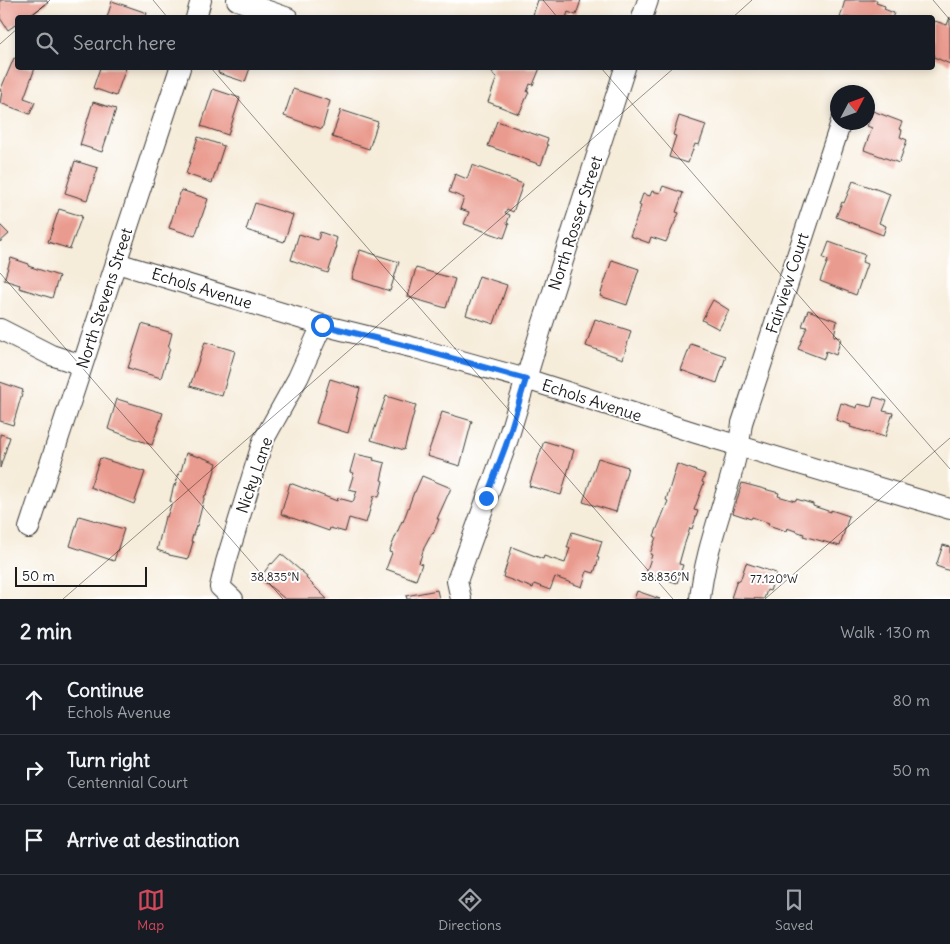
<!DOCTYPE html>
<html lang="en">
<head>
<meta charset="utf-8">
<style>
	body { margin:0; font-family:Delius,sans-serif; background:#20242c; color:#f1f3f6 }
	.compass { position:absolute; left:830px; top:85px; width:45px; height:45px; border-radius:50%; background:#171b24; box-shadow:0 2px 8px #0003; rotate:49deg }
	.scale { position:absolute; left:15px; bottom:12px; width:132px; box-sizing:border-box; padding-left:5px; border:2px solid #1c1c1c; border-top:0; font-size:14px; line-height:18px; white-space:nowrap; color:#1c1c1c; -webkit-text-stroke:4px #fff; paint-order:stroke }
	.stop { position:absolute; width:15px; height:15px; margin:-11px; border:4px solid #1a73e8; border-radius:50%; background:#fff }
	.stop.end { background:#1a73e8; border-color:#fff; box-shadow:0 1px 5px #0008 }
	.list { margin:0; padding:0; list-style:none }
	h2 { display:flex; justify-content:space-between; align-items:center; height:65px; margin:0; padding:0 20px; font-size:21px }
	h2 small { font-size:16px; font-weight:400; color:#9ea1a6 }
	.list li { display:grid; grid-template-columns:32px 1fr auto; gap:15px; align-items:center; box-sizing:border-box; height:70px; padding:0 20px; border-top:1px solid #363941 }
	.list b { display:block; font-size:19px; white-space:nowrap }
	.list p { margin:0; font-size:16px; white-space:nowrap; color:#9ea1a6 }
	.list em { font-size:16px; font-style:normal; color:#9ea1a6 }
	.icon { flex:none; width:28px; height:28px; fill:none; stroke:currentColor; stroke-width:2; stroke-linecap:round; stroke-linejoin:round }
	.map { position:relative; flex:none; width:950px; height:599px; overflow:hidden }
	.search { position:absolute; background:#171b24; box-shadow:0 2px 8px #0003; left:15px; right:15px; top:15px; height:55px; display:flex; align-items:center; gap:12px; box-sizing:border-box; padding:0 18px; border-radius:5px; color:#9ea1a6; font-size:19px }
	.sheet { height:275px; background:#171b24 }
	nav { display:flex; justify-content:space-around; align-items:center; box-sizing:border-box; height:70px; border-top:1px solid #363941; background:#171b24; font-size:14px; color:#9ea1a6 }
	nav a { display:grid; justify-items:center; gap:2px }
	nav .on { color:#d1495b }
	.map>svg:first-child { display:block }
</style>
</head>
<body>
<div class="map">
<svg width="950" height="599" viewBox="0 0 950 599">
	<rect width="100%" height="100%" fill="#fff"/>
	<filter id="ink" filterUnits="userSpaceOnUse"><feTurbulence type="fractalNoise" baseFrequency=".02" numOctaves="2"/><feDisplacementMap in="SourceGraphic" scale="10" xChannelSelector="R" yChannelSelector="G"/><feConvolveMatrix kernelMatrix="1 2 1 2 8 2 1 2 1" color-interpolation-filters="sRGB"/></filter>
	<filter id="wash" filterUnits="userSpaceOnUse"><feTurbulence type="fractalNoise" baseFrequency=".0096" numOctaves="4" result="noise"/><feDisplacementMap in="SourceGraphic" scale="20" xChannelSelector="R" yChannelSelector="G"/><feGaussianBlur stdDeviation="1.12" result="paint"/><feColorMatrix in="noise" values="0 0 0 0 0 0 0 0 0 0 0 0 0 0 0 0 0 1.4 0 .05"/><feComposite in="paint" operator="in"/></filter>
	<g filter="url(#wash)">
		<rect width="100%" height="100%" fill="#f6ecda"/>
		<g id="blocks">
			<path fill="#ea9b8f" d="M 0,0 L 46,0 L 48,3 L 26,18 L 18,18 L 18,23 L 8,30 L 0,18 Z
				M 538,0 L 581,0 L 576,15 L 568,12 L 566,18 L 532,18 Z
				M 845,0 L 877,0 L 876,3 L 885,6 L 884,9 L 894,13 L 892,18 L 840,18 Z
				M 112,1 L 147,13 L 145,18 L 107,18 Z
				M 950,17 L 950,64 L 934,57 L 935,55 L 932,54 L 932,23 L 934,24 L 935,21 L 947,25 Z
				M 14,58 L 18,59 L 18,68 L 35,68 L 24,98 L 35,102 L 30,114 L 0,103 L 2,91 L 0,91 Z
				M 100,68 L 126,68 L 116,96 L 93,88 Z
				M 219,68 L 250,68 L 245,82 L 218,73 Z
				M 493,68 L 540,68 L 533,85 L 530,84 L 527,92 L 529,92 L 519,114 L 488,102 L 497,77 L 494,76 L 492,72 Z
				M 213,89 L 240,98 L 228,135 L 201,126 Z
				M 293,89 L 330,101 L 322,129 L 284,116 Z
				M 93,102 L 116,109 L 102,152 L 80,145 Z
				M 341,110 L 378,122 L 369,149 L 332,137 Z
				M 873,111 L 902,122 L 899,129 L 902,130 L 900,137 L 907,140 L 899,163 L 864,150 L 872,128 L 867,126 Z
				M 679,116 L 706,125 L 699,145 L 695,144 L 688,163 L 669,157 L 676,136 L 673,135 Z
				M 497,121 L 548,139 L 546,144 L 548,145 L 541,165 L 488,146 Z
				M 198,137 L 224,146 L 212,183 L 186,174 Z
				M 75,161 L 98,168 L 87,200 L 65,193 Z
				M 472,165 L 523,184 L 513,212 L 507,209 L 505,213 L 510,215 L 507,223 L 509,224 L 504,238 L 464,224 L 469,212 L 460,209 L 464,198 L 449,192 L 455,174 L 467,179 Z
				M 853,181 L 890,194 L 879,223 L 886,226 L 883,235 L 836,217 L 842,202 L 844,203 Z
				M 663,186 L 683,193 L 676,212 L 679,213 L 666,242 L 651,237 L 649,243 L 630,236 L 641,206 L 639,205 L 643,194 L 650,196 L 652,191 L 660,193 Z
				M 181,190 L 208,199 L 195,236 L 169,228 Z
				M 255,203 L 293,215 L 284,242 L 246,230 Z
				M 59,209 L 82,216 L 70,249 L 48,242 Z
				M 0,225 L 9,234 L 0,242 Z
				M 320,232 L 337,238 L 335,245 L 337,246 L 328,273 L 291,260 L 299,234 L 318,240 Z
				M 829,242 L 865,255 L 862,262 L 867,264 L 856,295 L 820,281 L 828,260 L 823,258 Z
				M 360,250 L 399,262 L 390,291 L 352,279 Z
				M 11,258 L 29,264 L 28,266 L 59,276 L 52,298 L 19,288 L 20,285 L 4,280 Z
				M 612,260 L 639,269 L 627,305 L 600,296 Z
				M 416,268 L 455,279 L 446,308 L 408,297 Z
				M 479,276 L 507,285 L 494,324 L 466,315 Z
				M 713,300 L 729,310 L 719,329 L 702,320 Z
				M 808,310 L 837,321 L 834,336 L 841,338 L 836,355 L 826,351 L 824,359 L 798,349 L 807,327 L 802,326 Z
				M 595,319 L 631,331 L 623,359 L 586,346 Z
				M 142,324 L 172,333 L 168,348 L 170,348 L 161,378 L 128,368 Z
				M 205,342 L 235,351 L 222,396 L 190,386 Z
				M 691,344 L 726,356 L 717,383 L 681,370 Z
				M 330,379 L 360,388 L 348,433 L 316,423 Z
				M 0,382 L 23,390 L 13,425 L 0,421 Z
				M 386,396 L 416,405 L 404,450 L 371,440 Z
				M 874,397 L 887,401 L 883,411 L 893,413 L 885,437 L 850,427 L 851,425 L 836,420 L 841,403 L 857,408 L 858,404 L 871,407 Z
				M 117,399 L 163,413 L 152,445 L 108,429 Z
				M 442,412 L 472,421 L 460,466 L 427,456 Z
				M 0,434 L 10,437 L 0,468 Z
				M 544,441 L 574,450 L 561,495 L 529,486 Z
				M 186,453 L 199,457 L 199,456 L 217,463 L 212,480 L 206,495 L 205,495 L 197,526 L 196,526 L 191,541 L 193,542 L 188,559 L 169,555 L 169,554 L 157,550 L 165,517 L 167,517 L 172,502 L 170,501 L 174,485 L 175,486 L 180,470 L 181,471 Z
				M 355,454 L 374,458 L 373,460 L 385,463 L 381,480 L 383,481 L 379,497 L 374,496 L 366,523 L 349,518 L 345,532 L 330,528 L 329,531 L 281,514 L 290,483 L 337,501 L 338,498 L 353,502 L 357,491 L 349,489 L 354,473 L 350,472 Z
				M 100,458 L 145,472 L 134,504 L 90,487 Z
				M 598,458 L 628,467 L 616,512 L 583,502 Z
				M 677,464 L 705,474 L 702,482 L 704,483 L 694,510 L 698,511 L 692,529 L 690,528 L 684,546 L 679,564 L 683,565 L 677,583 L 646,573 L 652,555 L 650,554 L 656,537 L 654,536 L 668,501 L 666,500 Z
				M 422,476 L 451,488 L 437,519 L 439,519 L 433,534 L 432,533 L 424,548 L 419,563 L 422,564 L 416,580 L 386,569 L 392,553 L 389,552 L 402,521 L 403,522 L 414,492 L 415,492 Z
				M 742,483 L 779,493 L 778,496 L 795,501 L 796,499 L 813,504 L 813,506 L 831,512 L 831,510 L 849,516 L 840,546 L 803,536 L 804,534 L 787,528 L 786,531 L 768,525 L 769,523 L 752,517 L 751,519 L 733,513 Z
				M 79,516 L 124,529 L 114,561 L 70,546 Z
				M 572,532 L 602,541 L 597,557 L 599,558 L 594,573 L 587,571 L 582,587 L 555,577 L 550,590 L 534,584 L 533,588 L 503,577 L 512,547 L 543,559 L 544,556 L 565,563 L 570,548 L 567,548 Z
				M 943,545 L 950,547 L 950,571 L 936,566 Z
				M 281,554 L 307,576 L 306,578 L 327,599 L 285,599 L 260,578 L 271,563 L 272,564 Z
				M 746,563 L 776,573 L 770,591 L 767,590 L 764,599 L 731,598 L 737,580 L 740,581 Z
				M 437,590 L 439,599 L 407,599 L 406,596 Z
				M 637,591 L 660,599 L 634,599 Z"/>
		</g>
	</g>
	<g filter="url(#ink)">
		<use href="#blocks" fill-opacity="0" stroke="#3d3b38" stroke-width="1"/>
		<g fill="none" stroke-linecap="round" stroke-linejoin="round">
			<g stroke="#3d3b38" stroke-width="22">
				<path id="minor" d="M 237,0 L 288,18
					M 196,18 L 201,0
					M 642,18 L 648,0
					M 117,263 L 322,325 L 415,348 L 526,379 L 696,433 L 950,509
					M 0,329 L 51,355 L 82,365
					M 29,528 L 180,68
					M 233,599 L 220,587 L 226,562 L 263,441 L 298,378 L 322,325
					M 461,599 L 457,581 L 506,445 L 541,329 L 625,68
					M 700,599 C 706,538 735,483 742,423 L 841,122"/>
			</g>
			<use href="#minor" stroke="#fff" stroke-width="20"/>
		</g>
	</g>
	<g fill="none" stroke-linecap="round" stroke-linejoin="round" filter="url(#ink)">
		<path stroke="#1a73e8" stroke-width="6" d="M 322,325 L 415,348 L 526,379 L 506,445 L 486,498"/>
	</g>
	<path fill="none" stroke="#1c1c1c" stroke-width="1" stroke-opacity="0.45" d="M 153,0 L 168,18M 543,0 L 558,18M 933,0 L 950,20M 30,18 L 50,0M 732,18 L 752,0M 0,44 L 18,28M 211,68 L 673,599M 601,68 L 950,469M 0,273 L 283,599M 63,599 L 674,68M 765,599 L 950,438"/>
	<g text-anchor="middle" stroke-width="4" stroke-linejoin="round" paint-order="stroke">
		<g font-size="16" fill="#1c1c1c" stroke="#fff">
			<text transform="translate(575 223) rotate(-72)" y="6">North Rosser Street</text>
			<text transform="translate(787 283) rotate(-72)" y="6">Fairview Court</text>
			<text transform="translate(202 288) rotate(17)" y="6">Echols Avenue</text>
			<text transform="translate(104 298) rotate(-72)" y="6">North Stevens Street</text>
			<text transform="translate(592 400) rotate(18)" y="6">Echols Avenue</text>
			<text transform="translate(254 475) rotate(-71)" y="6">Nicky Lane</text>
		</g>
	</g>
	<g font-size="12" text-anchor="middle" fill="#1c1c1c" stroke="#fff" stroke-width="4" stroke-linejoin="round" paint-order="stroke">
		<text x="275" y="581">38.835°N</text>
		<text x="665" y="581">38.836°N</text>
		<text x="774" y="583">77.120°W</text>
	</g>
</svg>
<svg class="compass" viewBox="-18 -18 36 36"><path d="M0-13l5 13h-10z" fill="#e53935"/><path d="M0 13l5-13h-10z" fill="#9ea1a6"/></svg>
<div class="scale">50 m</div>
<div class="stop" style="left:322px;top:325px"></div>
<div class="stop end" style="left:486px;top:498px"></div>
<div class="search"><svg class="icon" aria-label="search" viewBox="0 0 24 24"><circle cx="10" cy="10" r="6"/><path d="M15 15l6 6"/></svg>Search here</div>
</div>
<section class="sheet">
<h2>2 min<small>Walk · 130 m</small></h2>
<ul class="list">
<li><svg class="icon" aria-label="ahead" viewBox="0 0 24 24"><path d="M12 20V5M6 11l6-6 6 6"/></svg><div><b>Continue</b><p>Echols Avenue</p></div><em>80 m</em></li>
<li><svg class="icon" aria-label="right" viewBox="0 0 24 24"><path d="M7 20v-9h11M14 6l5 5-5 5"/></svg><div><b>Turn right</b><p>Centennial Court</p></div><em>50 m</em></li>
<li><svg class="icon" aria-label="arrive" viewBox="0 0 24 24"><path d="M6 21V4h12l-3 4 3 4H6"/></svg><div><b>Arrive at destination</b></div></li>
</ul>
</section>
<nav>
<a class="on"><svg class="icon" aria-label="map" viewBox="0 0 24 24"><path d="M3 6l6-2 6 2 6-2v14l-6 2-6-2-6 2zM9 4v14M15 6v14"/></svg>Map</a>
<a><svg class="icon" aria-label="directions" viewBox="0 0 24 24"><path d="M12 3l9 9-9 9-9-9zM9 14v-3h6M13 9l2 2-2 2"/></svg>Directions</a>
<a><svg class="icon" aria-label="saved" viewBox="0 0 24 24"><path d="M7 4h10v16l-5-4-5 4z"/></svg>Saved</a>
</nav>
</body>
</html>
